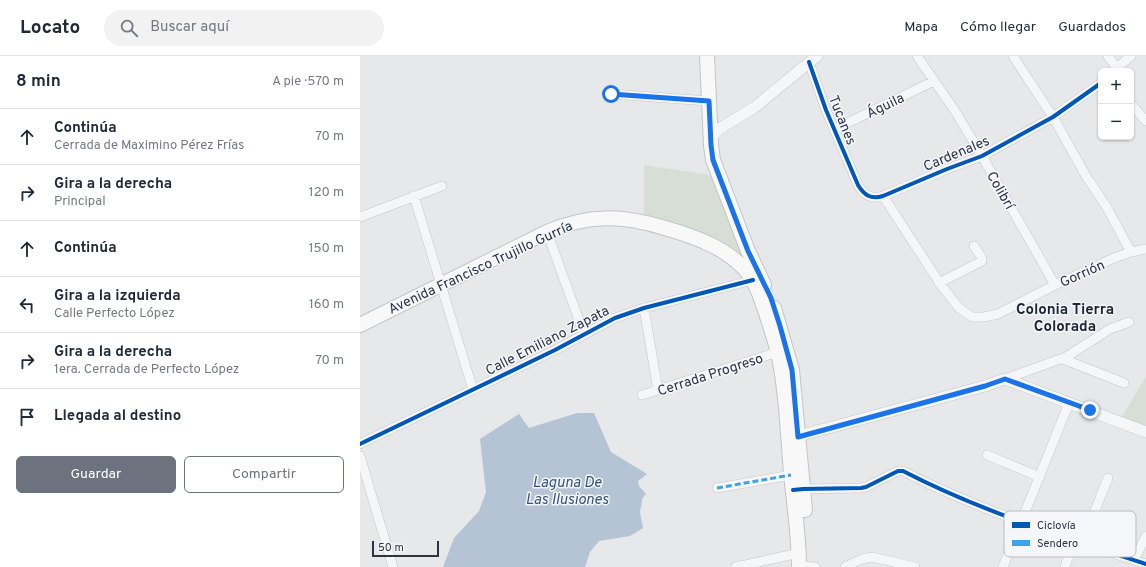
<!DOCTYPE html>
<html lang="es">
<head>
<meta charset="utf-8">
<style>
	body { margin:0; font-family:Overpass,sans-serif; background:#f2f2f3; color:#1f2937 }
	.controls { position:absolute; right:12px; top:12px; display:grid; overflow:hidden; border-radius:6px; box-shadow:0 1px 3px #0004 }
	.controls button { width:36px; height:36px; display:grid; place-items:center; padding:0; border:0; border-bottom:1px solid #e0e1e3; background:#fff; color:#1f2937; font:20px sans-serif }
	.scale { position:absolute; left:12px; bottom:10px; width:67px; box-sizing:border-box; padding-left:4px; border:2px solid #2b3445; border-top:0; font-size:11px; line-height:14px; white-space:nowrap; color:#2b3445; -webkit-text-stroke:3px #f4f6f9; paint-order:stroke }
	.stop { position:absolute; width:12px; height:12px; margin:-9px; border:3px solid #1a73e8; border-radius:50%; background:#fff }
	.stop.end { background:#1a73e8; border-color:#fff; box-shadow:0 1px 4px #0008 }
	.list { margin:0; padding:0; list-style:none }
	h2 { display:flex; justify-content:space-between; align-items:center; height:52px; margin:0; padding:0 16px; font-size:17px }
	h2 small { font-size:13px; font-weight:400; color:#747a83 }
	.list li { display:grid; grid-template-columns:26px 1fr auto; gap:12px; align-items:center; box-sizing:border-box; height:56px; padding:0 16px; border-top:1px solid #e0e1e3 }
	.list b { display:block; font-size:15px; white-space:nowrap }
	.list p { margin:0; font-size:13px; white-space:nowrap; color:#747a83 }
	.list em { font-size:13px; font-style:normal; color:#747a83 }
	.actions { display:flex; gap:8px; padding:12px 16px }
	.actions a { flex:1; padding:9px 0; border:1px solid #6c737f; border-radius:6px; text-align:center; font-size:14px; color:#6c737f }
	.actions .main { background:#6c737f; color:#fff }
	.icon { flex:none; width:22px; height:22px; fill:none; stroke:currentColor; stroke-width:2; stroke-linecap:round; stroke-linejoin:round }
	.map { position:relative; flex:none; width:786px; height:511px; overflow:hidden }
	header { display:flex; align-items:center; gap:24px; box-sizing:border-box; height:56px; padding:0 20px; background:#fff; border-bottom:1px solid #e0e1e3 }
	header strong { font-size:19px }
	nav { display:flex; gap:22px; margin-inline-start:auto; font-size:14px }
	.search { width:280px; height:36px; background:#f2f2f3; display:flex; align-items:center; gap:10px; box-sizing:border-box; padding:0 14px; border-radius:22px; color:#747a83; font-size:15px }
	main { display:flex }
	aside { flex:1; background:#fff }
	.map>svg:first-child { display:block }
</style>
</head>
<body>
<header>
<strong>Locato</strong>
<div class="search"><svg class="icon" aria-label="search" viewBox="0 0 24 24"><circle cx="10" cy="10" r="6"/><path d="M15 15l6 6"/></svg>Buscar aquí</div>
<nav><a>Mapa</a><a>Cómo llegar</a><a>Guardados</a></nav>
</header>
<main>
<aside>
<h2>8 min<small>A pie · 570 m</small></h2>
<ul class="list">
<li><svg class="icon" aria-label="ahead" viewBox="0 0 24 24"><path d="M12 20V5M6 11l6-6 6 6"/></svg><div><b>Continúa</b><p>Cerrada de Maximino Pérez Frías</p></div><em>70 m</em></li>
<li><svg class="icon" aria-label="right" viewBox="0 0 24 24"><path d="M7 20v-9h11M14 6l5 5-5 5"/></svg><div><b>Gira a la derecha</b><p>Principal</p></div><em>120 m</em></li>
<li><svg class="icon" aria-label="ahead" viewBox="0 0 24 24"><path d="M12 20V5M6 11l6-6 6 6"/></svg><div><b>Continúa</b></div><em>150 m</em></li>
<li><svg class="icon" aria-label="left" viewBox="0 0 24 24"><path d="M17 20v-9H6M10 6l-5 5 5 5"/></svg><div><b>Gira a la izquierda</b><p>Calle Perfecto López</p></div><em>160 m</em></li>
<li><svg class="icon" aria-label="right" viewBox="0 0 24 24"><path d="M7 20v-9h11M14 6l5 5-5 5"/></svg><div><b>Gira a la derecha</b><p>1era. Cerrada de Perfecto López</p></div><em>70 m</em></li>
<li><svg class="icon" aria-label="arrive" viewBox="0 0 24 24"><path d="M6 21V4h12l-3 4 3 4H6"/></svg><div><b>Llegada al destino</b></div></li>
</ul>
<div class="actions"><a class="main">Guardar</a><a>Compartir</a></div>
</aside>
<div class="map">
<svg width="786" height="511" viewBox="0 0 786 511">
	<rect width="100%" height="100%" fill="#e6e8ea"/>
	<path fill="#d6ded6" d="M 284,109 L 356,120 C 364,152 374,183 390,212 L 284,162 Z
		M 786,321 L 786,375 L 759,365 Z"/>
	<path fill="#b4c4d5" d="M 217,357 L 234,357 L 251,396 L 287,418 L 278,425 L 279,430 L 286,438 L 282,443 L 282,446 L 280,456 L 283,472 L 270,480 L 239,485 L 230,496 L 225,511 L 83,511 L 94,482 L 119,455 L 126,436 L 120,383 L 159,358 L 169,372 Z"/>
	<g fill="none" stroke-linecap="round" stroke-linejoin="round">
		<g stroke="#c4c6c8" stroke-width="10">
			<path id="minor" d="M 557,0 L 595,55 L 622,100 L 695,229
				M 653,0 L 693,61 L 726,120 L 746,150 L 771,196
				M 748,0 L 757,12
				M 449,6 L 466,54 L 498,129 C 504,139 511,144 523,140 L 587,113 L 622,100 L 693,61 L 741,27
				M 753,15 L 771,0
				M 251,38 L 349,45
				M 771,48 L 786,65
				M 475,73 L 574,25
				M 54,140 L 113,334
				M 523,140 L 581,229 L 599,252 L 612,261 L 624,261 L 638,258 L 695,229 L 754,202 L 771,196 L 786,193
				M 0,161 L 82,130
				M 187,176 L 224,278
				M 579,227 L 622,205 L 622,202 L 614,190
				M 284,252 L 298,334
				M 703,303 L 764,327
				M 645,323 L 706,301 L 750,273 L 769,266
				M 282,339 L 418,296
				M 0,388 L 195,294 L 255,262 L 284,252 L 393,224
				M 627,399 L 680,421
				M 0,400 L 33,511
				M 357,432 L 431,419
				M 439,433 L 501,432 L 506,431 L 538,415 L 543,415 C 620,455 704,481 786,508
				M 722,487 L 748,422
				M 774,504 L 786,480
				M 439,510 L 455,511
				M 376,511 L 439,497
				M 485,511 L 502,503 L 512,501 L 555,511
				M 643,511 L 709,347
				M 705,511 L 714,484"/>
		</g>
		<g stroke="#c4c6c8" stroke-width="12">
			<path id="tertiary" d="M 351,82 L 359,73 L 395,51 L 457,0
				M 431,382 L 625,330 L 645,323 L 786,376"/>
		</g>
		<g stroke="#c2c5c8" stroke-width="16">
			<path id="primary" d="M 347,0 L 351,89 L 353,104 L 388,195 L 404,229
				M 414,252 L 432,314 L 445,454
				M 0,269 L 187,176 C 228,158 262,159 305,172 C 336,181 368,192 389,218 C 397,228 400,241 405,254 C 411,273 418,292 421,312 C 427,347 428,382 431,417 C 434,449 439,480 439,511"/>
		</g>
		<use href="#minor" stroke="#f5f6f7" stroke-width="9"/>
		<use href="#tertiary" stroke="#f5f6f7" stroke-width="11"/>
		<use href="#primary" stroke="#f8f8f8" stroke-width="14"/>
		<path stroke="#3ea3ec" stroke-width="3" stroke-dasharray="6 3" stroke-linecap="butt" d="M 357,432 L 431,419"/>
		<g stroke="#f4f6f9" stroke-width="6">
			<path id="cycleway" d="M 449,6 L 466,54 L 498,129 C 504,139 511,144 523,140 L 587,113 L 622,100 L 693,61 L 741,27
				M 0,388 L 195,294 L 255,262 L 284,252 L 393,224
				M 433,434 L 443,433 L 501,432 L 506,431 L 538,415 L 543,415 C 620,455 704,481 786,508"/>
		</g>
		<use href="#cycleway" stroke="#0057b8" stroke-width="4"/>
	</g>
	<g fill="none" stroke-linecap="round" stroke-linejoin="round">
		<path stroke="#1a73e8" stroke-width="5" d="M 251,38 L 349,45 L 351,89 L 353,104 L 388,195 L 411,242 L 420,270 L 432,314 L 438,381 L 625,330 L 645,323 L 730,354"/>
	</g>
	<g text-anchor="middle" stroke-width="3" stroke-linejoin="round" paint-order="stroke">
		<g font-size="14" fill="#2b3445" stroke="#f4f6f9">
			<text transform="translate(525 49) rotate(-26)" y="5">Águila</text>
			<text transform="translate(483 64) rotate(68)" y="5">Tucanes</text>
			<text transform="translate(596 97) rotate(-23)" y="5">Cardenales</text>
			<text transform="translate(641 134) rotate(60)" y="5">Colibrí</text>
			<text transform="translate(120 211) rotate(-25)" y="5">Avenida Francisco Trujillo Gurría</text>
			<text transform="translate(722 217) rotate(-24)" y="5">Gorrión</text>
			<text transform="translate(187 284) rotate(-27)" y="5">Calle Emiliano Zapata</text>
			<text transform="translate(350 318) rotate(-18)" y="5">Cerrada Progreso</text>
		</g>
		<g font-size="15" font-weight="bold" fill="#1d2536" stroke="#f4f6f9">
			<text x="705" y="258">Colonia Tierra<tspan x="705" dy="17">Colorada</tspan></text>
		</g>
		<g font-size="15" font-style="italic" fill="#34527a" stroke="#f4f6f9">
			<text x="207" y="431">Laguna De<tspan x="207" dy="17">Las Ilusiones</tspan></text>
		</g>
	</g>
	<rect x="644" y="455" width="132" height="46" rx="6" fill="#f4f6f9" stroke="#b8bcc3" stroke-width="1"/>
	<rect x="652" y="466" width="18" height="6" fill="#0057b8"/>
	<rect x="652" y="484" width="18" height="6" fill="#3ea3ec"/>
	<g font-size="11" fill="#2b3445">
		<text x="677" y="473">Ciclovía</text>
		<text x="677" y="491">Sendero</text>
	</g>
</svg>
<div class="controls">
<button>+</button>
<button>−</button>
</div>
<div class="scale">50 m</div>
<div class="stop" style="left:251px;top:38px"></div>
<div class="stop end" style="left:730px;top:354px"></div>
</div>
</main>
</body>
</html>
